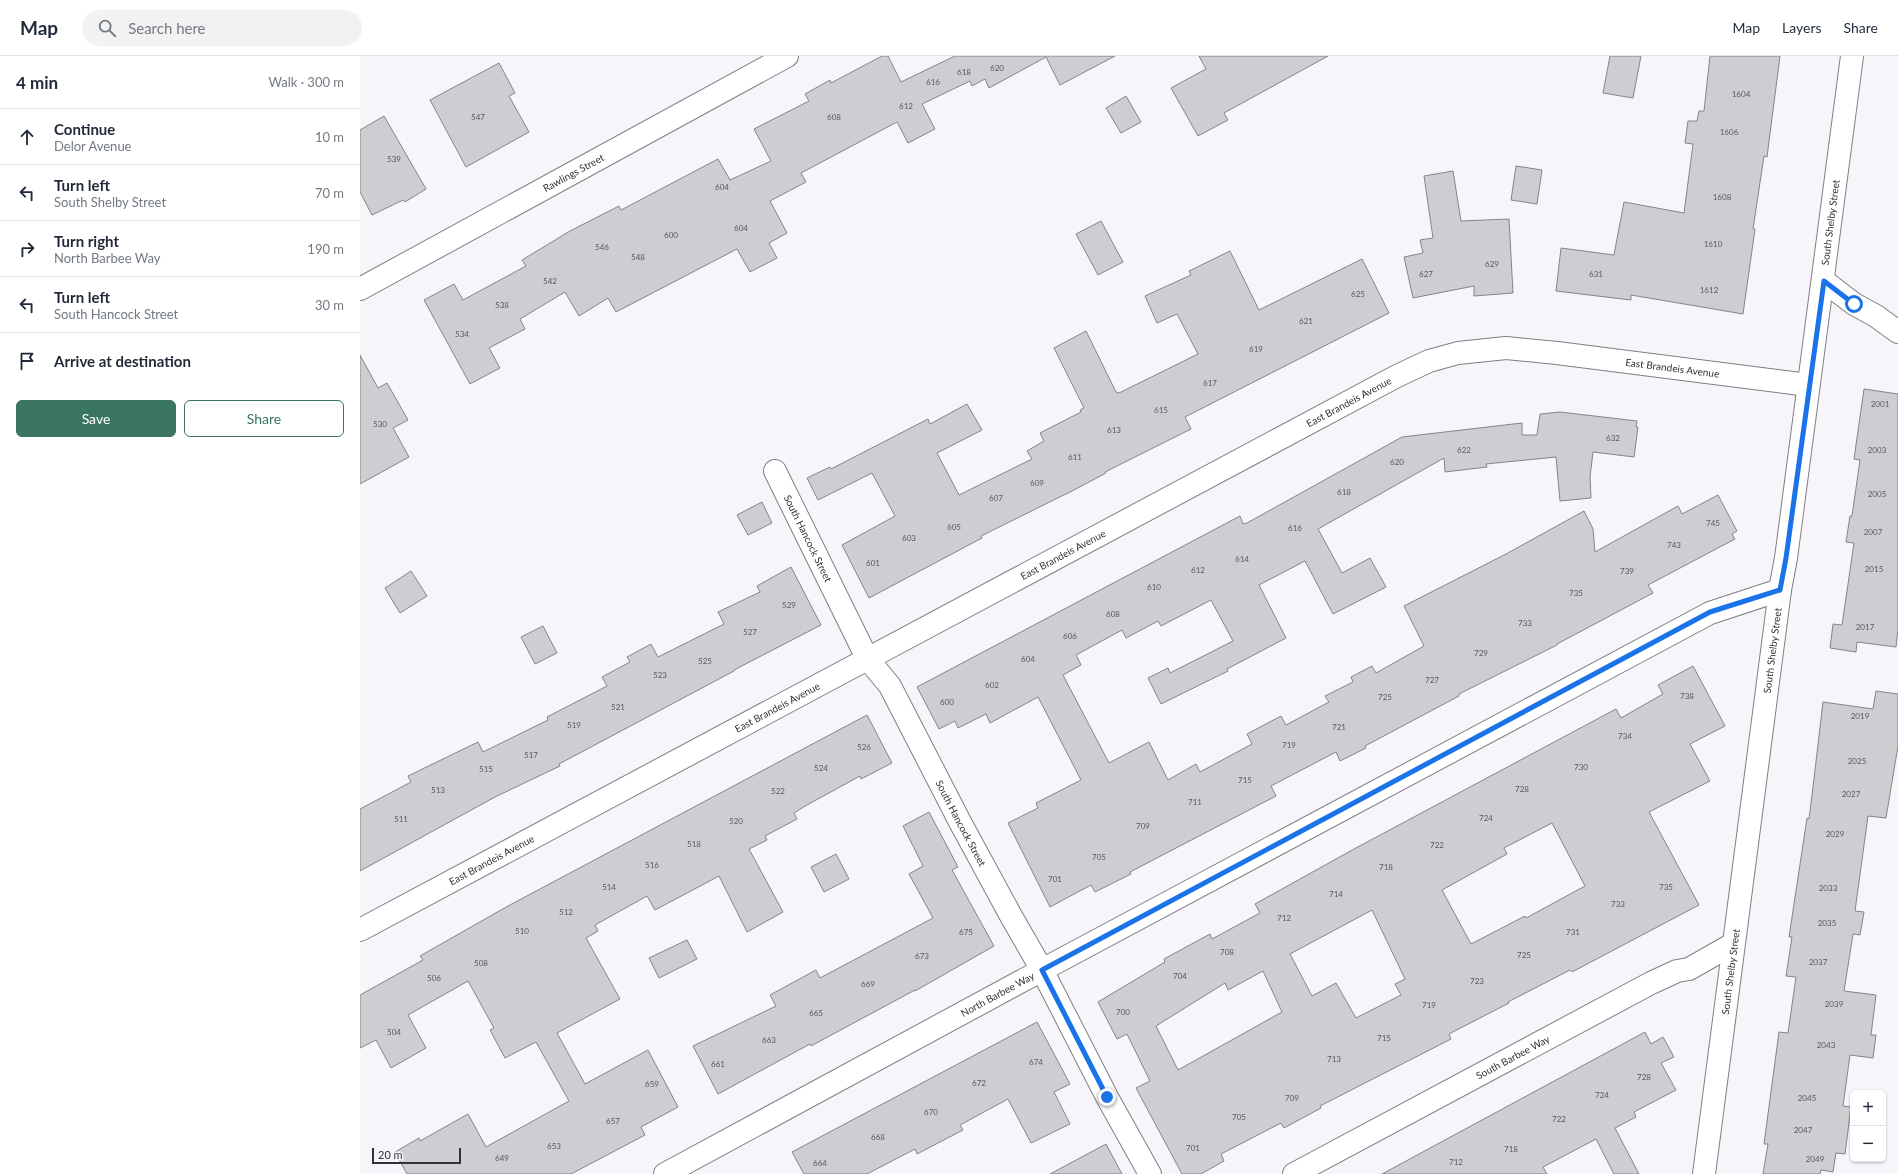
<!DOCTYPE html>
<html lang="en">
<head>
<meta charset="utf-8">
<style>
	body { margin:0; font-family:Lato,sans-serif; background:#f2f2f3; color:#1f2937 }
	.controls { position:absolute; right:12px; bottom:12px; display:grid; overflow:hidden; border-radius:6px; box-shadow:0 1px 3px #0004 }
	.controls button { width:36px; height:36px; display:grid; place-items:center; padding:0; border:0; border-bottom:1px solid #e0e1e3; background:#fff; color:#1f2937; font:20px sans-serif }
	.scale { position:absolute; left:12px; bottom:10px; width:89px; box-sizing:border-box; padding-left:4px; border:2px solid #333234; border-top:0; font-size:11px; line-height:14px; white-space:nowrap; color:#333234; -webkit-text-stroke:3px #f7f5fa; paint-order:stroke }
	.stop { position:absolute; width:12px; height:12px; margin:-9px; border:3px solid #1a73e8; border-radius:50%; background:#fff }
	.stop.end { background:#1a73e8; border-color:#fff; box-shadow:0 1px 4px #0008 }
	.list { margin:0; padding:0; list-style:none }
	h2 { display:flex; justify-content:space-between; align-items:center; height:52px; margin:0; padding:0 16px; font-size:17px }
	h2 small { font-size:13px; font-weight:400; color:#747a83 }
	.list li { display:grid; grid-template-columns:26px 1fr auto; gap:12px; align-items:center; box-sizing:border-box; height:56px; padding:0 16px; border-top:1px solid #e0e1e3 }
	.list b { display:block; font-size:15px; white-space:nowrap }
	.list p { margin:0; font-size:13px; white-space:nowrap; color:#747a83 }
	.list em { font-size:13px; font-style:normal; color:#747a83 }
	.actions { display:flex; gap:8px; padding:12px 16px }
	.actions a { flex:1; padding:9px 0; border:1px solid #3a755f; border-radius:6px; text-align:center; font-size:14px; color:#3a755f }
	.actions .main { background:#3a755f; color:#fff }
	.icon { flex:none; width:22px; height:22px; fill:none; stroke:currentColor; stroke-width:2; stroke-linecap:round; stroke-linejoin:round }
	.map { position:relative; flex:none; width:1538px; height:1118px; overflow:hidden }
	header { display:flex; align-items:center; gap:24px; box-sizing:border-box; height:56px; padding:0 20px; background:#fff; border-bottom:1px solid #e0e1e3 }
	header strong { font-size:19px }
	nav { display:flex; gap:22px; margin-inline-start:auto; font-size:14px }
	.search { width:280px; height:36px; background:#f2f2f3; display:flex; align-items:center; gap:10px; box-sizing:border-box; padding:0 14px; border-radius:22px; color:#747a83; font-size:15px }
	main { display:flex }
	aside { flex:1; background:#fff }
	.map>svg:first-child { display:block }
</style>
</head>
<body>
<header>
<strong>Map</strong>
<div class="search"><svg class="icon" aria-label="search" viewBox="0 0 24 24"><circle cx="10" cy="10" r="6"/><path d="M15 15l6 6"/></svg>Search here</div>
<nav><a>Map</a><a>Layers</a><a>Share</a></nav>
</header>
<main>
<aside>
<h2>4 min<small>Walk · 300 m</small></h2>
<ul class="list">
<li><svg class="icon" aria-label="ahead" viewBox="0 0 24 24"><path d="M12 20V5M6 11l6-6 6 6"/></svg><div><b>Continue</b><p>Delor Avenue</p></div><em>10 m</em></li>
<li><svg class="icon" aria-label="left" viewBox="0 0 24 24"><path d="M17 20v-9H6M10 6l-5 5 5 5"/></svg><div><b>Turn left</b><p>South Shelby Street</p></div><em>70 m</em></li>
<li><svg class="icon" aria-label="right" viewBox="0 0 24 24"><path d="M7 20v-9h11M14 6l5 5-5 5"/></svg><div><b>Turn right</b><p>North Barbee Way</p></div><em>190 m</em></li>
<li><svg class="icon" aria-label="left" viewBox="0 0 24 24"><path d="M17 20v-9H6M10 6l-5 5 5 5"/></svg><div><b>Turn left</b><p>South Hancock Street</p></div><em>30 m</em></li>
<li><svg class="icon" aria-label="arrive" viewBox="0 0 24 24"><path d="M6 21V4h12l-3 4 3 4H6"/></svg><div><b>Arrive at destination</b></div></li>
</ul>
<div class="actions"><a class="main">Save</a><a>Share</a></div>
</aside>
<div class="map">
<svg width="1538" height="1118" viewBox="0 0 1538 1118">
	<rect width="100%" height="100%" fill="#f7f5fa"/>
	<path fill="#cecdd1" stroke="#858489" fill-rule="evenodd" d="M 522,0 L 528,0 L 541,26 L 595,0 L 755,0 L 700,29 L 686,1 L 629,32 L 625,23 L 612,30 L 610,25 L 562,48 L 575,73 L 548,87 L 537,66 L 441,117 L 446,126 L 410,145 L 427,177 L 409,187 L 417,202 L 390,216 L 377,193 L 256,256 L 248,242 L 219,260 L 205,236 L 160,263 L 165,273 L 129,292 L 140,312 L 110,328 L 64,244 L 94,228 L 103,244 L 166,210 L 162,204 L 210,175 L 259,150 L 261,154 L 358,103 L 370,124 L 411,105 L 394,73 L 449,45 L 445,38 L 470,24 L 471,27 Z
		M 839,0 L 968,0 L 864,57 L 868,64 L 838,80 L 811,32 L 846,13 Z
		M 1250,0 L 1281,0 L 1273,42 L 1243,37 Z
		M 1350,0 L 1420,0 L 1407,101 L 1404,100 L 1393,173 L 1395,173 L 1383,258 L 1271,239 L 1271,244 L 1196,235 L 1201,192 L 1254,199 L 1264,146 L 1324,157 L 1333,88 L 1325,87 L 1328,65 L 1337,65 L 1339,55 L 1344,55 Z
		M 139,7 L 155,37 L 149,40 L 169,76 L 106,111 L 70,44 Z
		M 766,40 L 781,66 L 761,77 L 746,52 Z
		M 24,60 L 66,133 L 45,146 L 43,144 L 12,159 L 0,136 L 0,74 Z
		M 1156,110 L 1182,114 L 1177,148 L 1151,144 Z
		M 1093,115 L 1101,165 L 1149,163 L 1153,237 L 1114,240 L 1114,230 L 1053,242 L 1044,201 L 1063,197 L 1060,184 L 1073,182 L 1064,120 Z
		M 741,165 L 763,206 L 738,219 L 716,178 Z
		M 870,195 L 899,254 L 1002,203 L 1029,257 L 825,361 L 831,373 L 745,416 L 746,417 L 714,434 L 621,480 L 622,482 L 509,542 L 482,489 L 535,460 L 512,417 L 458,444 L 447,422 L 470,411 L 471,413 L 568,363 L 570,368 L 607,348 L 622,374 L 577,397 L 599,439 L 672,403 L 667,395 L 684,385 L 680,377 L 721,356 L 720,354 L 724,352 L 694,292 L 726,275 L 756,336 L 759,337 L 838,298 L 817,258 L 797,267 L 785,240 L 831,219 L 829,215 Z
		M 0,299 L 18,332 L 27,327 L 48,364 L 33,372 L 49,401 L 0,428 Z
		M 1504,333 L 1538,338 L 1538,573 L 1536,591 L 1497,586 L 1496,596 L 1470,592 L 1473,568 L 1482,569 L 1494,487 L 1486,486 L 1490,460 L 1492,460 L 1500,404 L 1494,403 Z
		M 1200,356 L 1277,365 L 1276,371 L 1278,371 L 1274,401 L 1233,396 L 1230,421 L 1231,442 L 1200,445 L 1196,401 L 1126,408 L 1127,411 L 1085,416 L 1084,402 L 958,473 L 982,517 L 1010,502 L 1026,531 L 973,558 L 945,505 L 899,529 L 926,582 L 867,613 L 868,615 L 801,648 L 788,622 L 808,612 L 810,617 L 873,585 L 851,544 L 801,570 L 798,565 L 766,582 L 762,574 L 716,599 L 721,609 L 703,619 L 749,707 L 789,686 L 808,724 L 836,708 L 840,716 L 892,688 L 887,678 L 921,660 L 926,669 L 969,646 L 965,640 L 993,626 L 991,621 L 1012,610 L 1016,617 L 1064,590 L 1044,550 L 1146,498 L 1224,455 L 1233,473 L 1235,496 L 1318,450 L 1322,458 L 1358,439 L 1377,475 L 1372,478 L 1375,483 L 1288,529 L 1293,537 L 1197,588 L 1197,589 L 1099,638 L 1099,640 L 1005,690 L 1006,692 L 980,705 L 976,696 L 911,730 L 916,740 L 770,816 L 771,818 L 735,836 L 731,829 L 690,851 L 648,767 L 678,752 L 676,747 L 721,724 L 678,641 L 630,667 L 626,658 L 598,672 L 595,665 L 579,673 L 557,631 L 880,460 L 883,468 L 887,467 L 1042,381 L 1162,367 L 1162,379 L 1177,379 L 1180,358 Z
		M 402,446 L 412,467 L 388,479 L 377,459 Z
		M 431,511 L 461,569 L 374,614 L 374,615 L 199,708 L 200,710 L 135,741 L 0,815 L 0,753 L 51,726 L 48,720 L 118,686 L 123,696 L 188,664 L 187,661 L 247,630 L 242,621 L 270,606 L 267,601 L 291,588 L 298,601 L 364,568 L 358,556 L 400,536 L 397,530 Z
		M 51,515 L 67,540 L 40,557 L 25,532 Z
		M 183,570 L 197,597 L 175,608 L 161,581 Z
		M 1333,610 L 1365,670 L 1330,688 L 1350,725 L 1289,756 L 1339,849 L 1212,916 L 1210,914 L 1148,946 L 1149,947 L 1089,978 L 1091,983 L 960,1050 L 961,1052 L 924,1072 L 921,1067 L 861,1098 L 864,1105 L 841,1118 L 822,1118 L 776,1032 L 790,1025 L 767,978 L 757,983 L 738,946 L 805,906 L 804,903 L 850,878 L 852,883 L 900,857 L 895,848 L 994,793 L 1256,653 L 1261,662 L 1303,638 L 1298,629 ZM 1192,767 L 1225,830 L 1166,862 L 1165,860 L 1111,888 L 1082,834 L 1147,798 L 1144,792 ZM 1012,854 L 1045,923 L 1035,928 L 1041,939 L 996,962 L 976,927 L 952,940 L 930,898 ZM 903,915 L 922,956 L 818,1014 L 796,970 L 865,927 L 868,934 Z
		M 1516,635 L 1538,638 L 1538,690 L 1526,762 L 1508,760 L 1495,855 L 1504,856 L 1500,879 L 1493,878 L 1484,935 L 1516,939 L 1511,979 L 1516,979 L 1513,1002 L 1490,999 L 1483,1050 L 1491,1051 L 1485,1098 L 1476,1097 L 1473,1116 L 1461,1114 L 1460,1118 L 1403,1118 L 1408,1088 L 1404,1088 L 1419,976 L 1428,977 L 1436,921 L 1426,920 L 1432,881 L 1429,881 L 1447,762 L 1449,763 L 1453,731 L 1463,646 L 1513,653 Z
		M 507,659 L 532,707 L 501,723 L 500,720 L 447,749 L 434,757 L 437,763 L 405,780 L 407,784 L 389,793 L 423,856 L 387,876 L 359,820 L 295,854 L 287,840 L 235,869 L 238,875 L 226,882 L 260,943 L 197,977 L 225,1028 L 288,994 L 318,1051 L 281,1071 L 285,1079 L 211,1118 L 47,1118 L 35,1096 L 59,1082 L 60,1085 L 108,1058 L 126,1091 L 209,1045 L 176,986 L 145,1002 L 130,974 L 134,972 L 108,925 L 48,959 L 66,992 L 31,1012 L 16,984 L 0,992 L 0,939 L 63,904 L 60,900 L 148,850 Z
		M 569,756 L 598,811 L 592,814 L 634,890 L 555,935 L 555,934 L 451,990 L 450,988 L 358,1038 L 333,990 L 416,950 L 410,939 L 456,914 L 460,922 L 573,862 L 549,818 L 563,810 L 543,770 Z
		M 476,798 L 489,823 L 464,836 L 451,811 Z
		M 327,884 L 337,903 L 299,922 L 289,902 Z
		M 677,966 L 710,1028 L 694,1036 L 710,1068 L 671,1087 L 648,1043 L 600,1069 L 603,1074 L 557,1098 L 555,1093 L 507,1118 L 444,1118 L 432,1096 Z
		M 1285,976 L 1291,988 L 1303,981 L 1314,1001 L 1301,1007 L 1316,1034 L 1274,1056 L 1276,1061 L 1255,1072 L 1279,1118 L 1254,1118 L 1236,1083 L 1183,1111 L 1187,1118 L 1022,1118 Z
		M 746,1088 L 762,1118 L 690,1118 Z"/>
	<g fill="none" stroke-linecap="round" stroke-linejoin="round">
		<g stroke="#7f7e83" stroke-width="24">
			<g id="minor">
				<path d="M 1464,225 L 1494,248 L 1516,260 L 1538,276"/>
				<path id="s1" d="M 0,233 L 427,0"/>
				<path id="s2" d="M 415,415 L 507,602 L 530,630 L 600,766 L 651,860 L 682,914 L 747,1041 L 790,1118"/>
				<path id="s3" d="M 0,874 L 1037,320 L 1069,305 L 1098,297 L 1146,292 L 1197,297 L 1448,329"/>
				<path id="s4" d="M 305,1118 L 682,914 L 1350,557 L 1420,534"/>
				<path id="s5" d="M 934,1118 L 1291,927 L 1317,915 L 1329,913 L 1373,888"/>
			</g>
		</g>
		<g stroke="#7f7e83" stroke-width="24">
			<g id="secondary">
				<path id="s6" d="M 1344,1118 L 1420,534 L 1426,502 L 1492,0"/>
			</g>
		</g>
		<use href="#minor" stroke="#fff" stroke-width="22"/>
		<use href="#secondary" stroke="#fff" stroke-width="22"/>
	</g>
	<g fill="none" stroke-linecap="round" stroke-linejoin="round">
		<path stroke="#1a73e8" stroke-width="5" d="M 747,1041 L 682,914 L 1350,556 L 1420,534 L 1426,502 L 1464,225 L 1494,248"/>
	</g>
	<g text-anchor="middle" stroke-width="3" stroke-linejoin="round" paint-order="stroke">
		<g font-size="8" fill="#5a595b">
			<text x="637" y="15">620</text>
			<text x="604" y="19">618</text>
			<text x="573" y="29">616</text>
			<text x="1381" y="41">1604</text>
			<text x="546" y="53">612</text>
			<text x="118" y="64">547</text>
			<text x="474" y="64">608</text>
			<text x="1369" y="79">1606</text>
			<text x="34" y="106">539</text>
			<text x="362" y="134">604</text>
			<text x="1362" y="144">1608</text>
			<text x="381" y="175">604</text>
			<text x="311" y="182">600</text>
			<text x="1353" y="191">1610</text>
			<text x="242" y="194">546</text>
			<text x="278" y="204">548</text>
			<text x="1132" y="211">629</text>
			<text x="1066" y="221">627</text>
			<text x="1236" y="221">631</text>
			<text x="190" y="228">542</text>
			<text x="1349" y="237">1612</text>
			<text x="998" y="241">625</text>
			<text x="142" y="252">538</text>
			<text x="946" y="268">621</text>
			<text x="102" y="281">534</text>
			<text x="896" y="296">619</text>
			<text x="850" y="330">617</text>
			<text x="1520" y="351">2001</text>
			<text x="801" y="357">615</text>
			<text x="20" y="371">530</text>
			<text x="754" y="377">613</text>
			<text x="1253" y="385">632</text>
			<text x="1104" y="397">622</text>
			<text x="1517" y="397">2003</text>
			<text x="715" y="404">611</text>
			<text x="1037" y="409">620</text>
			<text x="677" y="430">609</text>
			<text x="984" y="439">618</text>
			<text x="1517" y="441">2005</text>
			<text x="636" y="445">607</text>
			<text x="1353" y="470">745</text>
			<text x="594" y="474">605</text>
			<text x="935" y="475">616</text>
			<text x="1513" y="479">2007</text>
			<text x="549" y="485">603</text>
			<text x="1314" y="492">743</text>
			<text x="882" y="506">614</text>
			<text x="513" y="510">601</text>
			<text x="1514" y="516">2015</text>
			<text x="838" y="517">612</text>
			<text x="1267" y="518">739</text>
			<text x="794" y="534">610</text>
			<text x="1216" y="540">735</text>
			<text x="429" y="552">529</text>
			<text x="753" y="561">608</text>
			<text x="1165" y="570">733</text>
			<text x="1505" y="574">2017</text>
			<text x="390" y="579">527</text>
			<text x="710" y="583">606</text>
			<text x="1121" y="600">729</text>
			<text x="668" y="606">604</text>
			<text x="345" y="608">525</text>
			<text x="300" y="622">523</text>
			<text x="1072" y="627">727</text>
			<text x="632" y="632">602</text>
			<text x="1327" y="643">738</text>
			<text x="1025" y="644">725</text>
			<text x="587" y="649">600</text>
			<text x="258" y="654">521</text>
			<text x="1500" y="663">2019</text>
			<text x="214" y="672">519</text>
			<text x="979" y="674">721</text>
			<text x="1265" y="683">734</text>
			<text x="929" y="692">719</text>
			<text x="504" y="694">526</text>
			<text x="171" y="702">517</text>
			<text x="1497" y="708">2025</text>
			<text x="1221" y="714">730</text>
			<text x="461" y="715">524</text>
			<text x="126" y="716">515</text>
			<text x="885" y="727">715</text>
			<text x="1162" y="736">728</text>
			<text x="78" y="737">513</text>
			<text x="418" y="738">522</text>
			<text x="1491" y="741">2027</text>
			<text x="835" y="749">711</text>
			<text x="1126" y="765">724</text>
			<text x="41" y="766">511</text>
			<text x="376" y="768">520</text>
			<text x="783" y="773">709</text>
			<text x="1475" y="781">2029</text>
			<text x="334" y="791">518</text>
			<text x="1077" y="792">722</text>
			<text x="739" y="804">705</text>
			<text x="292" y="812">516</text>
			<text x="1026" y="814">718</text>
			<text x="695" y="826">701</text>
			<text x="249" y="834">514</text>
			<text x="1306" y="834">735</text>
			<text x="1468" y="835">2033</text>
			<text x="976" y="841">714</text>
			<text x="1258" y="851">733</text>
			<text x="206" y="859">512</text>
			<text x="924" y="865">712</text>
			<text x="1467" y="870">2035</text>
			<text x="162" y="878">510</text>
			<text x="606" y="879">675</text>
			<text x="1213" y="879">731</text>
			<text x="867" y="899">708</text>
			<text x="1164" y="902">725</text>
			<text x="562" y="903">673</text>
			<text x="1458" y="909">2037</text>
			<text x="121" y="910">508</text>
			<text x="820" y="923">704</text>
			<text x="74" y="925">506</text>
			<text x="1117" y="928">723</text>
			<text x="508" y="931">669</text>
			<text x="1474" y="951">2039</text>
			<text x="1069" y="952">719</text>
			<text x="763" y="959">700</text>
			<text x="456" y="960">665</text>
			<text x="34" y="979">504</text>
			<text x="1024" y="985">715</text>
			<text x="409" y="987">663</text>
			<text x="1466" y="992">2043</text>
			<text x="974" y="1006">713</text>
			<text x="676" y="1009">674</text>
			<text x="358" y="1011">661</text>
			<text x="1284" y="1024">728</text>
			<text x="619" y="1030">672</text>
			<text x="292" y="1031">659</text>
			<text x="1242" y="1042">724</text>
			<text x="932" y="1045">709</text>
			<text x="1447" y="1045">2045</text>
			<text x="571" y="1059">670</text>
			<text x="879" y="1064">705</text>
			<text x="1199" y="1066">722</text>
			<text x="253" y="1068">657</text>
			<text x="1443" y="1077">2047</text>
			<text x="518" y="1084">668</text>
			<text x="194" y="1093">653</text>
			<text x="833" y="1095">701</text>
			<text x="1151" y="1096">718</text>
			<text x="142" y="1105">649</text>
			<text x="1455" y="1106">2049</text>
			<text x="1096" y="1109">712</text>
			<text x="460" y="1110">664</text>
		</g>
		<g font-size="10" fill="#333234" stroke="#f7f5fa">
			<text dy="4" stroke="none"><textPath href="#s1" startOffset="243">Rawlings Street</textPath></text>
			<text dy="4" stroke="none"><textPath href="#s6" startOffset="960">South Shelby Street</textPath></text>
			<text dy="4" stroke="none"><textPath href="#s3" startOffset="1457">East Brandeis Avenue</textPath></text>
			<text dy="4" stroke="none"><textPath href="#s3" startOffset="1121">East Brandeis Avenue</textPath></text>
			<text dy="4" stroke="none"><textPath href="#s2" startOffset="75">South Hancock Street</textPath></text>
			<text dy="4" stroke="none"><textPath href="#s3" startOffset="797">East Brandeis Avenue</textPath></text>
			<text dy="4" stroke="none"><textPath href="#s6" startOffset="528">South Shelby Street</textPath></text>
			<text dy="4" stroke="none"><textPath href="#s3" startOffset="473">East Brandeis Avenue</textPath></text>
			<text dy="4" stroke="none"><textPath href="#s2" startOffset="399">South Hancock Street</textPath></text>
			<text dy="4" stroke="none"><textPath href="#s3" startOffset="149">East Brandeis Avenue</textPath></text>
			<text dy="4" stroke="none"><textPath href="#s6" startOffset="204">South Shelby Street</textPath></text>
			<text dy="4" stroke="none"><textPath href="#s4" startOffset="378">North Barbee Way</textPath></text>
			<text dy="4" stroke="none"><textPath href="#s5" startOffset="248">South Barbee Way</textPath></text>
		</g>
	</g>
</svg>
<div class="controls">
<button>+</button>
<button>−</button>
</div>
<div class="scale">20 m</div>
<div class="stop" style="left:1494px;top:248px"></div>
<div class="stop end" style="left:747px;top:1041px"></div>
</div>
</main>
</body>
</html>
